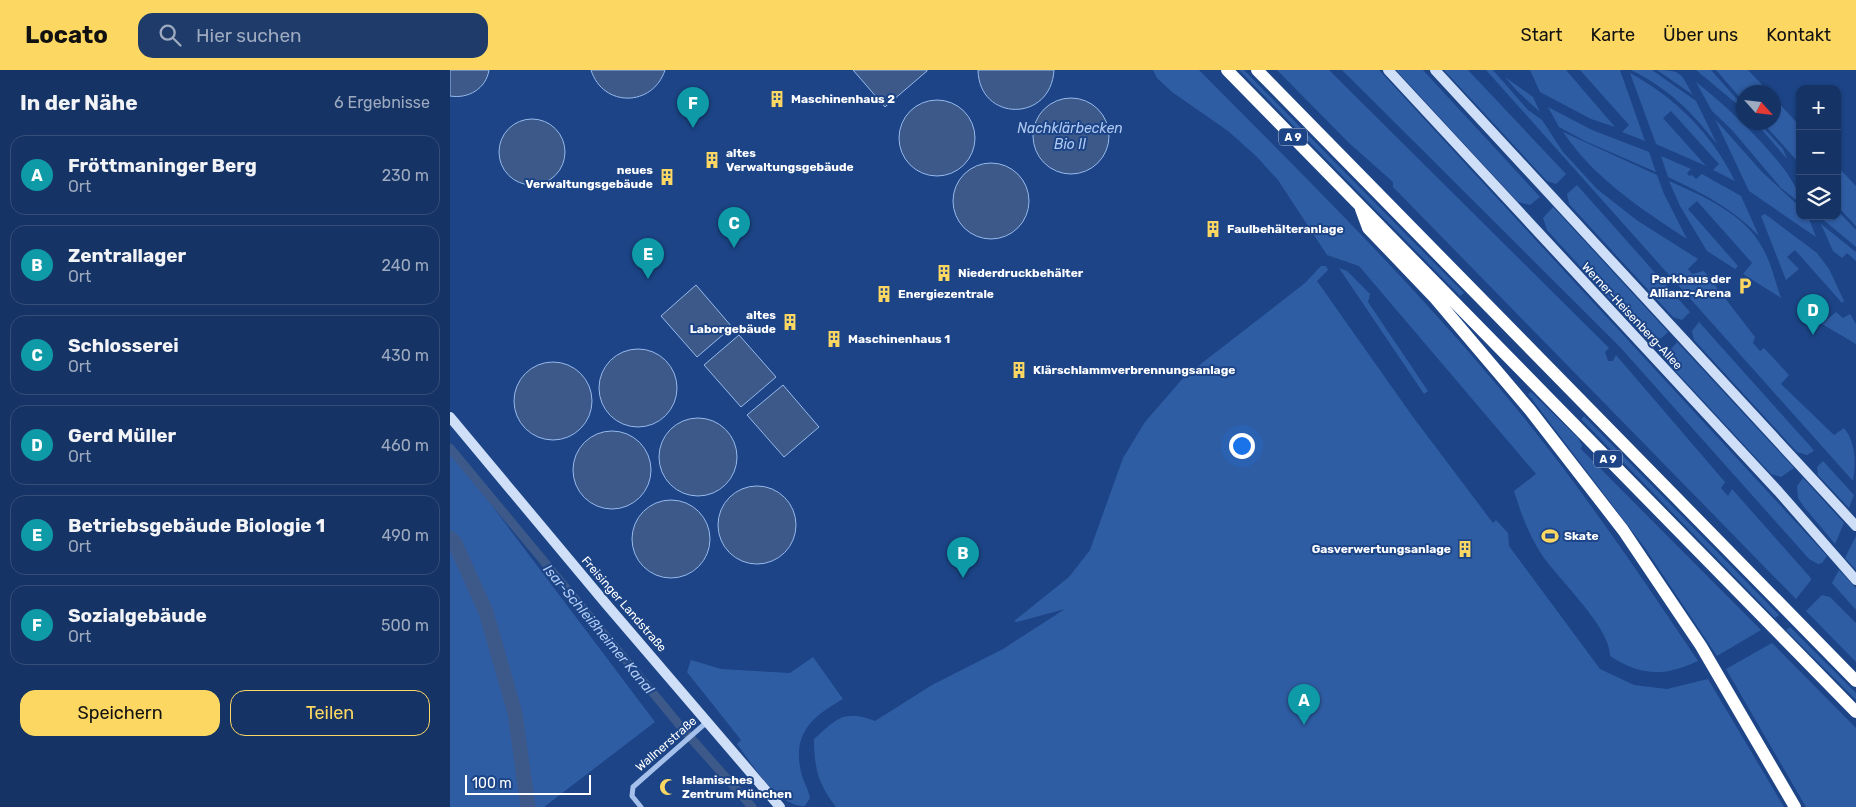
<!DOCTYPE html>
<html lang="de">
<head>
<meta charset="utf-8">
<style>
	body { margin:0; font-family:Rubik,sans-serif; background:#1e3b6a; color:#f1f3f6 }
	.controls { position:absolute; right:15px; top:15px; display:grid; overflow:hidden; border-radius:10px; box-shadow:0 1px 4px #0004 }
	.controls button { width:45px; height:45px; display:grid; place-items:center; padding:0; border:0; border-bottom:1px solid #344e78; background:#153364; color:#f1f3f6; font:25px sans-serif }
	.compass { position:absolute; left:1286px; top:15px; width:45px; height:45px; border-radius:50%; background:#153364; box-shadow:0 1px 4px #0004; rotate:117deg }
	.scale { position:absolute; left:15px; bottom:12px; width:126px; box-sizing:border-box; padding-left:5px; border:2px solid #fff; border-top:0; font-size:14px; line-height:18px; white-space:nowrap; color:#fff; -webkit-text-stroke:4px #1c4486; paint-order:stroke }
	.you { position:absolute; left:791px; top:375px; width:18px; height:18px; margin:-12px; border:4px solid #fff; border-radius:50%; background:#1a73e8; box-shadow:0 0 0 8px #1a73e833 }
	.badge { display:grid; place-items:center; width:32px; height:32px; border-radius:50%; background:#fcd862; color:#fff; font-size:16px; font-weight:700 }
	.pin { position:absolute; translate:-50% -41px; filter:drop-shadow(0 1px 2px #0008) }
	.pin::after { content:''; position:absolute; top:26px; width:18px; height:15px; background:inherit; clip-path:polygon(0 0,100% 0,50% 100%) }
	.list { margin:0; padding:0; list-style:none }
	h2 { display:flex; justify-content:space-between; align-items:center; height:65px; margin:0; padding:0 20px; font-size:21px }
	h2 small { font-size:16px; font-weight:400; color:#9daabf }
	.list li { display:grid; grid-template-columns:32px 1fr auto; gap:15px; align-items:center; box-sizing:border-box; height:80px; margin:0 10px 10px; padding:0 10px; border:1px solid #344e78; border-radius:15px }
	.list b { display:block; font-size:19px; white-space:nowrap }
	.list p { margin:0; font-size:16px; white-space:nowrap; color:#9daabf }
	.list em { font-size:16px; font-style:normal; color:#9daabf }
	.actions { display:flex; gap:10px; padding:15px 20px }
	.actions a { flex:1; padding:11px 0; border:1px solid #fcd862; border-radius:15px; text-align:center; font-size:18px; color:#fcd862 }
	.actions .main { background:#fcd862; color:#111 }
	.icon { flex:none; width:28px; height:28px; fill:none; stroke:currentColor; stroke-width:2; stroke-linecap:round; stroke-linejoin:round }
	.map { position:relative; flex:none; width:1406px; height:737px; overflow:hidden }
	header { display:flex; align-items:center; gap:30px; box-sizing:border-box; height:70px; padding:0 25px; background:#fcd862; color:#111 }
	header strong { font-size:24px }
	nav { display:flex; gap:28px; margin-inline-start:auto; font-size:18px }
	.search { width:350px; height:45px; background:#1e3b6a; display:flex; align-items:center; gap:12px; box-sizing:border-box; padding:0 18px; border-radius:15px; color:#9daabf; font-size:19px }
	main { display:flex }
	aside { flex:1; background:#153364 }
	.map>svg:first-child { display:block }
</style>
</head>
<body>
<header>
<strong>Locato</strong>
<div class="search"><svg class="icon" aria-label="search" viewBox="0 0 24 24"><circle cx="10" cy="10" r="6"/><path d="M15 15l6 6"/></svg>Hier suchen</div>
<nav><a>Start</a><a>Karte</a><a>Über uns</a><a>Kontakt</a></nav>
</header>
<main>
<aside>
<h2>In der Nähe<small>6 Ergebnisse</small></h2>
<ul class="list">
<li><span class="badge" style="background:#0f9aa8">A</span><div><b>Fröttmaninger Berg</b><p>Ort</p></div><em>230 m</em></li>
<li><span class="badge" style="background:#0f9aa8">B</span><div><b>Zentrallager</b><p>Ort</p></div><em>240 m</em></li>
<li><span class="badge" style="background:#0f9aa8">C</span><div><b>Schlosserei</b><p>Ort</p></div><em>430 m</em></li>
<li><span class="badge" style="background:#0f9aa8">D</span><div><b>Gerd Müller</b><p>Ort</p></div><em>460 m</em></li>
<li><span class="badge" style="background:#0f9aa8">E</span><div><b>Betriebsgebäude Biologie 1</b><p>Ort</p></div><em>490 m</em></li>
<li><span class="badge" style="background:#0f9aa8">F</span><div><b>Sozialgebäude</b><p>Ort</p></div><em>500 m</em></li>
</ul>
<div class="actions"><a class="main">Speichern</a><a>Teilen</a></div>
</aside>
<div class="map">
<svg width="1406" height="737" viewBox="0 0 1406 737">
	<rect width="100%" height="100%" fill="#1c4486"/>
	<path fill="#2f5da4" d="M 703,0 L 749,0 C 849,101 950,200 1041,308 C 1117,397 1183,494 1248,591 C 1214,607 1190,606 1160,586 C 1161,558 1109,510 1092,485 C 1079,465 1071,444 1064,421 L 1086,404 L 909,196 L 877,185 L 828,110 L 805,85 L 778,61 L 722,22 L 707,8 Z
		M 789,0 L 794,0 L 1014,223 L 1010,226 Z
		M 827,0 L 879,0 L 1159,278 L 1155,282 L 1158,291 L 1163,291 L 1166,285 L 1275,412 L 1271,418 L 1278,426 L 1282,419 L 1360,507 L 1361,510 L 1346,529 L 943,117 L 943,112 L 899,73 Z
		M 892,0 L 929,0 L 1377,486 L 1372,493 L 1368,494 L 1359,489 L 1170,277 Z
		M 946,0 L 973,0 L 1090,127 L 1080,135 L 1068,132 Z
		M 994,0 L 1018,0 L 1116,104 L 1106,114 L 1097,111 Z
		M 1036,0 L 1043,0 L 1078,40 L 1092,50 L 1113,82 L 1147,119 L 1188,151 L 1248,189 L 1238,199 L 1242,204 L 1254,201 L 1305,267 L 1303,273 L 1310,281 L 1314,278 L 1339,305 L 1331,314 L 1384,365 L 1394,358 C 1406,373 1406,392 1403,411 Z
		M 1080,0 L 1116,0 L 1165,57 L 1141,49 L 1090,22 Z
		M 1130,0 L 1170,0 L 1195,71 L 1172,62 L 1179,55 Z
		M 1181,0 L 1202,0 L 1246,31 L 1267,74 C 1241,41 1219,19 1181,0 Z
		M 1207,0 C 1232,0 1231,4 1243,25 Z
		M 1246,0 L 1261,0 L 1293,36 L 1293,39 Z
		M 1266,0 L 1298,0 L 1319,22 L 1294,22 L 1293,31 Z
		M 1180,3 C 1226,28 1262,64 1285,111 L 1263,100 L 1269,94 L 1221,41 L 1213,48 L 1256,96 L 1206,74 Z
		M 1055,7 L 1083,27 L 1090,42 L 1067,21 Z
		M 1246,12 C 1271,31 1350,102 1350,133 L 1331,118 L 1282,60 L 1262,41 Z
		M 1324,28 L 1350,56 L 1350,94 L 1313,53 L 1324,52 Z
		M 1098,37 L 1142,60 L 1199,82 L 1206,102 L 1135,71 L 1109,57 Z
		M 1265,49 L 1312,102 L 1350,137 L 1350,146 L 1358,146 L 1366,167 L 1299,121 Z
		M 1306,53 L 1309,53 L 1333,79 L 1337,89 Z
		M 1113,62 L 1207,105 L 1214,124 L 1237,169 C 1190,138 1145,109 1113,62 Z
		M 1211,86 L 1241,99 L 1237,103 L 1239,106 L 1242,105 L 1246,109 L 1252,104 L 1291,126 L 1309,166 C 1282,138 1252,123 1218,107 Z
		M 1387,96 L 1406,116 L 1406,156 L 1387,136 Z
		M 1219,111 C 1252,126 1294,143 1312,177 C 1321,192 1325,211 1331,228 L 1293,204 L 1302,193 L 1247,131 L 1238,139 L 1288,196 L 1285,199 L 1257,181 L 1230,136 Z
		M 1127,115 L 1240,242 L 1232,250 L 1223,247 L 1119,134 L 1117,124 Z
		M 1103,137 L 1218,262 C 1211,269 1204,275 1195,268 L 1097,160 L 1093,148 Z
		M 1387,140 L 1406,160 L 1406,177 L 1370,147 L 1387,146 Z
		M 1315,144 L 1367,183 L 1379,199 L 1394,231 L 1392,233 L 1345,180 L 1337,187 L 1349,199 L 1336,210 L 1311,146 Z
		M 1371,154 L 1406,182 L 1406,191 L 1397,183 L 1392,188 L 1383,181 Z
		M 871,196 L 876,196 L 878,200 L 867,211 L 963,347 L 1043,453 L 1046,450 L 1058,463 L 1059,476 L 1150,599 L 1184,615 L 1217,619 L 1258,609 L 1334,737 L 386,737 C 368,714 364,697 364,669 C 387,648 394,639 425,651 L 482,615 L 553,579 L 615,539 L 567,552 L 564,551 L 619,507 L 640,480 L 673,388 L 695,352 L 734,307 L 855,213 Z
		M 889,198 L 897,201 L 920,224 L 918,232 L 978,321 L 974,324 Z
		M 1386,242 L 1393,248 L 1400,244 L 1406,254 L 1406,274 L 1372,254 Z
		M 1249,252 L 1361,377 L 1364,381 L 1357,385 L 1347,382 L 1244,270 L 1242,261 Z
		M 1227,272 L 1344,398 L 1331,407 L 1321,404 L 1221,296 L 1216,285 Z
		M 1081,322 L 1128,368 L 1132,375 L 1131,379 L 1311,560 L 1267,586 L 1195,478 L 1078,324 Z
		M 1134,346 L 1329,545 L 1325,548 L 1131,349 Z
		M 0,380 L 205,652 L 94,737 L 0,737 Z
		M 1373,391 L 1404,425 L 1399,438 L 1368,405 L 1367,397 Z
		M 1353,408 L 1394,453 L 1385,474 L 1354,437 L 1348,428 L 1347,416 Z
		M 1406,466 L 1406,500 L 1395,488 Z
		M 1389,500 L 1406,518 L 1406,540 L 1382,513 Z
		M 1372,525 L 1380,527 L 1406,553 L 1406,592 L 1356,541 Z
		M 1340,557 L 1406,623 L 1406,630 L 1336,560 Z
		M 1322,573 L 1406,658 L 1406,737 L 1356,737 L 1276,599 Z
		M 363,587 L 393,629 C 363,646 342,663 351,702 C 353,711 358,718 360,728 L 355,736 C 328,737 302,694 287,674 L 291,670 L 237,602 L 241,590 L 271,599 L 340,603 Z"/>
	<path fill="#3c598a" stroke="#97baed" d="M 0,0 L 39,0 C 36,19 18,29 0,26 Z
		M 141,0 L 215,0 C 203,37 153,38 141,0 Z
		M 403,0 L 477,0 L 477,1 L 435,37 Z
		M 528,0 L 604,0 C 601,53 529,52 528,0 Z
		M583 66a38 38 0 1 1 76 0a38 38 0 1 1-76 0Z
		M449 68a38 38 0 1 1 76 0a38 38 0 1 1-76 0Z
		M49 82a33 33 0 1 1 66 0a33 33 0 1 1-66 0Z
		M503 131a38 38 0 1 1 76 0a38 38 0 1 1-76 0Z
		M 246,215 L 282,257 L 247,287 L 211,246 Z
		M 289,265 L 326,307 L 291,337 L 254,295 Z
		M149 318a39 39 0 1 1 78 0a39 39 0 1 1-78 0Z
		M64 331a39 39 0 1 1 78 0a39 39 0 1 1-78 0Z
		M 333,315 L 369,357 L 334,387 L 297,345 Z
		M209 387a39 39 0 1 1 78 0a39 39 0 1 1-78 0Z
		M123 400a39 39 0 1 1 78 0a39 39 0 1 1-78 0Z
		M268 455a39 39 0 1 1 78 0a39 39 0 1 1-78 0Z
		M182 469a39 39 0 1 1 78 0a39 39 0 1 1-78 0Z"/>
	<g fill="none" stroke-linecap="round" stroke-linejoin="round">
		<path stroke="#3c598a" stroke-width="9" d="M 0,378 L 232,658 L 302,737"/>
		<path stroke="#3c598a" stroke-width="15" d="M 0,468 L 5,473 L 36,542 L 65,643 L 78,737"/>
		<path stroke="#a4c0eb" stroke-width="5" d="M 191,737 L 182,726 L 183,717 L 258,651"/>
		<path stroke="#d0dff8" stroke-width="10" d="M 938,0 L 1328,421 L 1406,510
			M 985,0 L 1406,456
			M 0,347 L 157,535 L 330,737"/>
		<path stroke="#fff" stroke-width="12" d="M 777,0 L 1406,642
			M 807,0 L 1406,611
			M 911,139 L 918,158 L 985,228 L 1080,340 L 1173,460 L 1251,576 L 1345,737"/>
	</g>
	<defs>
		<g id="building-bare" transform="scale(1.35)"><path d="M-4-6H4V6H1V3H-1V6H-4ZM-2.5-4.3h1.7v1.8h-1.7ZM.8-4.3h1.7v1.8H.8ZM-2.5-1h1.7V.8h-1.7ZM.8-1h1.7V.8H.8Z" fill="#fcd862" stroke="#1c4486" stroke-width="2.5" paint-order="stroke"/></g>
		<g id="parking-bare" transform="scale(1.35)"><path d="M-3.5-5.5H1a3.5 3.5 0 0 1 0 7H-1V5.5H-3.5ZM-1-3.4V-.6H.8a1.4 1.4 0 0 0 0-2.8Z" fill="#fcd862" stroke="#1c4486" stroke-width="2.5" paint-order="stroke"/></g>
		<g id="stadium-bare" transform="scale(1.35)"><path d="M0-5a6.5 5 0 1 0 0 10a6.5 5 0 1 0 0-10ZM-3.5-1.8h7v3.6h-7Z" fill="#fcd862" stroke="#1c4486" stroke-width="2.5" paint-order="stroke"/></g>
		<g id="mosque-bare" transform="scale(1.35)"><path d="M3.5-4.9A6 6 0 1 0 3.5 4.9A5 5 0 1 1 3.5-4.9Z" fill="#fcd862" stroke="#1c4486" stroke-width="2.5" paint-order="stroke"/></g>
	</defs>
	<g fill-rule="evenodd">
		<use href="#building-bare" x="327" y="29"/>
		<use href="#building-bare" x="262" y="90"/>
		<use href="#building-bare" x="217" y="107"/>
		<use href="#building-bare" x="763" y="159"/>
		<use href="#building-bare" x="494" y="203"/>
		<use href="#parking-bare" x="1295" y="216"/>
		<use href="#building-bare" x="434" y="224"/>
		<use href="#building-bare" x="340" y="252"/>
		<use href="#building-bare" x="384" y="269"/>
		<use href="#building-bare" x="569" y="300"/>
		<use href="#stadium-bare" x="1100" y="466"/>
		<use href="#building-bare" x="1015" y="479"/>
		<use href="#mosque-bare" x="218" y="717"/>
	</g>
	<g text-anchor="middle" stroke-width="4" stroke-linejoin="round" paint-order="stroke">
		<g fill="#1c4486" stroke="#bbc7db" stroke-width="1">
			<rect x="829" y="58.5" width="28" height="17" rx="4"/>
			<rect x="1144" y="380.5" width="28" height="17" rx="4"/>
		</g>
		<g font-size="11" font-weight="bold" fill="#fff">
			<text x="843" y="71">A 9</text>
			<text x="1158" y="393">A 9</text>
		</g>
		<g font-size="12" font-weight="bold" fill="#fff" stroke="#1c4486" text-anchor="start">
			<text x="341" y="33">Maschinenhaus 2</text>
			<text x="276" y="87">altes<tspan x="276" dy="14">Verwaltungsgebäude</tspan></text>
			<text x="203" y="104" text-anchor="end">neues<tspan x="203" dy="14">Verwaltungsgebäude</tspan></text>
			<text x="777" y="163">Faulbehälteranlage</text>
			<text x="508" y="207">Niederdruckbehälter</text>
			<text x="1281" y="213" text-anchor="end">Parkhaus der<tspan x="1281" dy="14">Allianz-Arena</tspan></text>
			<text x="448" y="228">Energiezentrale</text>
			<text x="326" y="249" text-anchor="end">altes<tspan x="326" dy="14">Laborgebäude</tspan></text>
			<text x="398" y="273">Maschinenhaus 1</text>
			<text x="583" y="304">Klärschlammverbrennungsanlage</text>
			<text x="1114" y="470">Skate</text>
			<text x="1001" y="483" text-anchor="end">Gasverwertungsanlage</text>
			<text x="232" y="714">Islamisches<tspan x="232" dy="14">Zentrum München</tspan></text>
		</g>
		<g font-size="12" fill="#fff" stroke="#1c4486">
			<text transform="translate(1182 246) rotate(47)" y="4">Werner-Heisenberg-Allee</text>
			<text transform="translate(174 534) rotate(49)" y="4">Freisinger Landstraße</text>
			<text transform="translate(216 674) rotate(-41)" y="4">Wallnerstraße</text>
		</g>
		<g font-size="14" font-style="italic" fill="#b0caf3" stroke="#1c4486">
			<text x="620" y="63">Nachklärbecken<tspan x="620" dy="16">Bio II</tspan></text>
			<text transform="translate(149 559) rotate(50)" y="5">Isar-Schleißheimer Kanal</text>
		</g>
	</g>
</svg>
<div class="controls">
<button>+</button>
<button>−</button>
<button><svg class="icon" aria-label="layers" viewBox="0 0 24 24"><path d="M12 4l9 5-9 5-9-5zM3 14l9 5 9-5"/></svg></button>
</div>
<svg class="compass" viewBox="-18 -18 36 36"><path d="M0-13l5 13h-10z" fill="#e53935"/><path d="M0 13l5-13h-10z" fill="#9daabf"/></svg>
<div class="scale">100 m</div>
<div class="you"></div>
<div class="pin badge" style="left:854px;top:655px;background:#0f9aa8">A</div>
<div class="pin badge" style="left:513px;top:508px;background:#0f9aa8">B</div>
<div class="pin badge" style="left:284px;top:178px;background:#0f9aa8">C</div>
<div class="pin badge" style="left:1363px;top:265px;background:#0f9aa8">D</div>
<div class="pin badge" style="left:198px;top:209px;background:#0f9aa8">E</div>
<div class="pin badge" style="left:243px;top:58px;background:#0f9aa8">F</div>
</div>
</main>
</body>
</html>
